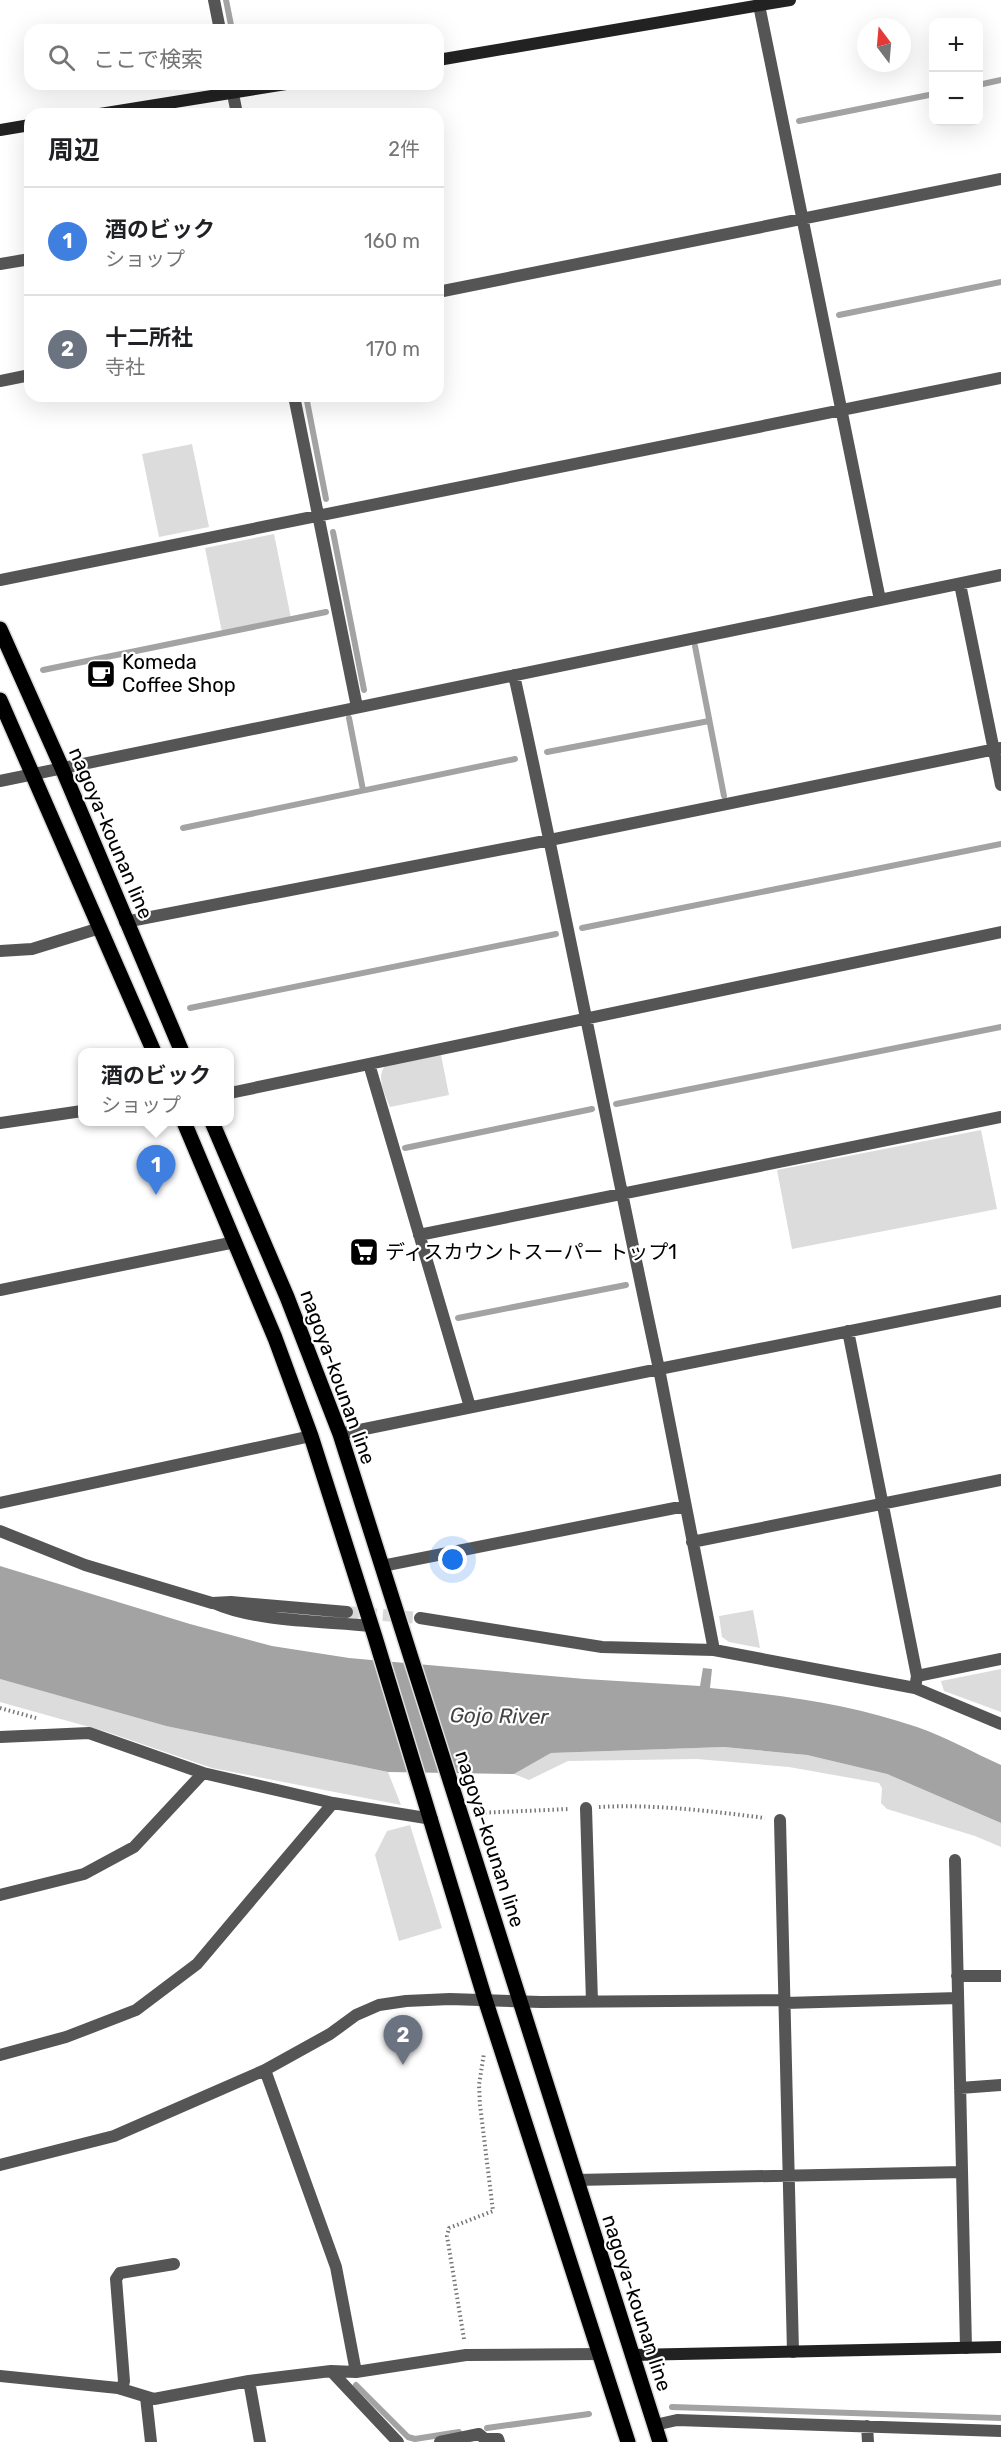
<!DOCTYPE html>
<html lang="ja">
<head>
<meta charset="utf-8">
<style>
	body { margin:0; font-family:Rubik,"Noto Sans JP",sans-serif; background:#f6f6f6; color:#202124 }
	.controls { position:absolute; right:18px; top:18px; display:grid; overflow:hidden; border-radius:12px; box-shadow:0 6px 24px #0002 }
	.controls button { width:54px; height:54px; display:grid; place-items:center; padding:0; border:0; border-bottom:2px solid #e0e0e0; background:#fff; color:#202124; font:30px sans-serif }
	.compass { position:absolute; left:857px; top:18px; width:54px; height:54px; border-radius:50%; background:#fff; box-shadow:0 6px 24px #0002; rotate:344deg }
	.you { position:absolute; left:453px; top:1560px; width:21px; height:21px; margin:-15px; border:4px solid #fff; border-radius:50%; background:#1a73e8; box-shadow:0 0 0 9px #1a73e833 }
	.badge { display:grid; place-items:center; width:39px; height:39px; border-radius:50%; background:#111827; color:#fff; font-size:20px; font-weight:700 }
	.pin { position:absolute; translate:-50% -50px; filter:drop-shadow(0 2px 3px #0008) }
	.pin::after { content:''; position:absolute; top:32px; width:21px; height:18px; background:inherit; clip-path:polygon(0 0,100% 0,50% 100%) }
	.popup { position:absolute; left:78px; top:1048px; width:156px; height:78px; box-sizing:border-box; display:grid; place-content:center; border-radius:12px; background:#fff; filter:drop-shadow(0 2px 4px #0005); font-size:20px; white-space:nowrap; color:#757577 }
	.popup b { font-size:22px; color:#202124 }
	.popup::after { content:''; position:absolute; left:50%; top:100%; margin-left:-12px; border:12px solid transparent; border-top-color:#fff }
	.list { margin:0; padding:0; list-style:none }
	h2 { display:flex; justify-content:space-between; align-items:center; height:78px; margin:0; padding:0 24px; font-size:26px }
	h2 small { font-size:20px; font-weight:400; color:#757577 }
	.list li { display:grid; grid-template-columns:39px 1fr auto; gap:18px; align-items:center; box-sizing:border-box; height:108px; padding:0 24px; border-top:2px solid #e0e0e0 }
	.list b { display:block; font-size:22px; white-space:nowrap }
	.list p { margin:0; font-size:20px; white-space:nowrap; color:#757577 }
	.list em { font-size:20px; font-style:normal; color:#757577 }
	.icon { flex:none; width:33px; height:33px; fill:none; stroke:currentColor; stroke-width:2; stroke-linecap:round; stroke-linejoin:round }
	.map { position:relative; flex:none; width:1001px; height:2442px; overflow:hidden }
	.search { position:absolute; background:#fff; box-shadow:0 6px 24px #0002; left:24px; top:24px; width:420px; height:66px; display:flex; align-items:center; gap:15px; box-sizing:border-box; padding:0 21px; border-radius:18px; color:#757577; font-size:22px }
	.panel { position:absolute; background:#fff; box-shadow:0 6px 24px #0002; left:24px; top:108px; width:420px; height:294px; border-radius:18px }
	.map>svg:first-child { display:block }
</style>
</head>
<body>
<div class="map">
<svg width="1001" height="2442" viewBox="0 0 1001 2442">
	<rect width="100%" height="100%" fill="#fff"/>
	<path fill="#dcdcdc" d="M 192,444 L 209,527 L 159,537 L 142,454 Z
		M 274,534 L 291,618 L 222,632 L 205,548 Z
		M 441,1055 L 449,1095 L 390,1107 C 385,1094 375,1076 386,1065 Z
		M 981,1130 L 997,1209 L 792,1249 L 777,1170 Z
		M 753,1610 L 760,1648 L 729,1642 L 722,1637 L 719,1616 Z
		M 1001,1669 L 1001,1712 L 944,1691 L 941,1681 Z
		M 0,1679 L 166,1726 L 388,1772 L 401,1805 L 212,1768 L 107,1732 L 0,1702 Z
		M 724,1747 L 807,1755 L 887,1774 L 1001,1823 L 1001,1847 L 975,1836 L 887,1809 L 881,1803 L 882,1788 L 879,1783 L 789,1767 L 697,1759 L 568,1761 L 529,1780 L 514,1774 L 551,1753 Z
		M 410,1825 L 442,1928 L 399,1941 L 375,1855 L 387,1831 Z"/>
	<path fill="#a3a3a3" d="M 0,1566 L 190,1624 L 272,1646 L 349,1658 L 585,1679 L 700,1686 L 703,1668 L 712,1669 L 710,1688 C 781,1695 850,1704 917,1727 C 946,1737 974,1753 1001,1765 L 1001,1823 L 887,1774 L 807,1755 L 724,1747 L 551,1753 L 514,1774 L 388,1772 L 166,1726 L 0,1679 Z"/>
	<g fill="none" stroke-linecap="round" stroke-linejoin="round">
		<path stroke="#a3a3a3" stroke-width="6" d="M 226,0 L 232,30
			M 978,85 L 1001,80
			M 799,121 L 934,94
			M 839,315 L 1001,282
			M 306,396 L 326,499
			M 333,532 L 364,690
			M 695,646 L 724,796
			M 43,670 L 326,612
			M 349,718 L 363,790
			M 547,752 L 709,721
			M 183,828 L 515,759
			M 582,928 L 1001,844
			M 190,1008 L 556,934
			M 616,1104 L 1001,1027
			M 405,1148 L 592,1109
			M 458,1318 L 626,1285
			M 356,2385 L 408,2437 L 415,2439 L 459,2432
			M 672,2407 L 1001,2418
			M 487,2428 L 589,2414"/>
		<path stroke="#d9d9d9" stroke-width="12" stroke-dasharray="12 6" stroke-linecap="butt" d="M 347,1612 L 420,1618"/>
		<g stroke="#dbdbdb" stroke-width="18">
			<path id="primary" d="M 0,629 L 62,768 L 182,1052
				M 0,700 L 154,1052
				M 184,1122 L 275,1338 L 311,1436 L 375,1637 L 485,1999 L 628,2442
				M 212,1122 L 287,1297 L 340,1434 L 660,2442"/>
		</g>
		<path stroke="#777" stroke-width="4" stroke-dasharray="1.5 3" stroke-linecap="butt" d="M 0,1708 L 36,1718
			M 599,1807 C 654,1804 710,1811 765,1818
			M 476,1813 L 570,1809
			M 464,2339 L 447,2236 L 449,2228 L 493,2211 L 480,2105 L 479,2085 L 484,2053"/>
		<path stroke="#555" stroke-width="12" d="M 122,2389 L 124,2381 L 116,2279 L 120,2273 L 174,2264
			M 146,2397 L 151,2442"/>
		<path stroke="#555" stroke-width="12" d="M 214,0 L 220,30
			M 231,84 L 237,114
			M 0,264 L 30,259
			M 438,292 L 1001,179
			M 0,381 L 30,375
			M 294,396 L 357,707
			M 0,580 L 1001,378
			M 960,584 L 1001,785
			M 880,600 L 1001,575
			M 0,781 L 880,600 L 759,5
			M 125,922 L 550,840 L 1001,748
			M 0,951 L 32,949 L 100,928
			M 369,1064 L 470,1407
			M 230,1093 L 1001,932
			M 0,1123 L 82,1111
			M 419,1235 L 1001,1117
			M 0,1290 L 235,1242
			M 848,1331 L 917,1676 L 915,1688 L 1001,1724
			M 340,1434 L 659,1369 C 609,1138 565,906 514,675
			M 0,1503 L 311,1436
			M 0,1531 L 85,1565 L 212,1603 L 231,1602 L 347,1612
			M 692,1542 L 1001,1480
			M 382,1566 L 685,1506
			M 214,1603 C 256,1622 325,1621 372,1626
			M 420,1618 L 602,1647 L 714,1650
			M 917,1676 L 1001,1659
			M 915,1688 L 714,1650 L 659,1369 L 1001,1301
			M 0,1737 L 89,1733 L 203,1773
			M 586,1808 L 592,2002
			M 780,1820 L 793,2352
			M 955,1860 L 966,2348
			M 0,1895 L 84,1874 L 134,1847 L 203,1773 L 333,1803 L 432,1819
			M 957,1976 L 1001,1976
			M 785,2003 L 958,1998
			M 0,2055 L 66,2037 L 136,2010 L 197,1964 L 333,1803
			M 265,2070 L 336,2267 L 356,2372
			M 960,2088 L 1001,2085
			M 0,2165 L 114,2136 L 265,2070 L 330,2034 L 356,2015 L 379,2005 L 406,2001 L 450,1999 L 541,2002 L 784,2000
			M 576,2180 L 962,2172
			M 331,2371 L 398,2442
			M 0,2376 L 118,2388 L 154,2399 L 249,2381 L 331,2371 L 356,2372 L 466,2355 L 599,2354
			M 249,2381 L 260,2442
			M 655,2425 L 677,2420 L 1001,2431
			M 867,2426 L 868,2442
			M 440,2442 L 479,2434 L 485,2439 L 498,2439 L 499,2442"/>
		<path stroke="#222" stroke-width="12" d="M 438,60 L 790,0
			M 100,114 L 286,84
			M 0,130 L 30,125
			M 632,2355 L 1001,2347"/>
		<use href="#primary" stroke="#000" stroke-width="15"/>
	</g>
	<defs>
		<g id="cafe-square" transform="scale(1.5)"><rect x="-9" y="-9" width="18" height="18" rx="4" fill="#000" stroke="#fff"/><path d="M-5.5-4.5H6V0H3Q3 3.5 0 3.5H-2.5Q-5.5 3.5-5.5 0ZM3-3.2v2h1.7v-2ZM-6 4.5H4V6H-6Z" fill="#fff"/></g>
		<g id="supermarket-square" transform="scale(1.5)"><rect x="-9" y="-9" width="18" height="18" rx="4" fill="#000" stroke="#fff"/><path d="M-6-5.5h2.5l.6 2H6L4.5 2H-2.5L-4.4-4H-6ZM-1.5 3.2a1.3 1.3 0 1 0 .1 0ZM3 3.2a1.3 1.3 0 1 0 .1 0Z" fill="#fff"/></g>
	</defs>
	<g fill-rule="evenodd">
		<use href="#cafe-square" x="101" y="674"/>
		<use href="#supermarket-square" x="364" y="1252"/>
	</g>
	<g text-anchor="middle" stroke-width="4.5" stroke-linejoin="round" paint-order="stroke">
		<g font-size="20" fill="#000" stroke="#fff" text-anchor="start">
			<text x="122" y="669">Komeda<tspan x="122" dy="23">Coffee Shop</tspan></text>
			<text x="385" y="1259">ディスカウントスーパー トップ1</text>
		</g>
		<g font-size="20" fill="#000" stroke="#fff">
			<text transform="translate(111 833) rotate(67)" y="7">nagoya-kounan line</text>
			<text transform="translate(338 1377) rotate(70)" y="7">nagoya-kounan line</text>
			<text transform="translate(490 1839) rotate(72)" y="7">nagoya-kounan line</text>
			<text transform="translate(637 2303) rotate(72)" y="7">nagoya-kounan line</text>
		</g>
		<g font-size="21" font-style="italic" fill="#444" stroke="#fff">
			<text transform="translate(499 1716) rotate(1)" y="7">Gojo River</text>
		</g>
	</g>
</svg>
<div class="controls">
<button>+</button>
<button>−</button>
</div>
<svg class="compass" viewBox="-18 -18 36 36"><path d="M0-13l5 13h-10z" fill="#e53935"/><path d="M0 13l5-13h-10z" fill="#757577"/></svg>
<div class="you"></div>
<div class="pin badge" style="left:156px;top:1195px;background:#3f7fe0">1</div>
<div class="popup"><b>酒のビック</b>ショップ</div>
<div class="pin badge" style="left:403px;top:2065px;background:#6b7280">2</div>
<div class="search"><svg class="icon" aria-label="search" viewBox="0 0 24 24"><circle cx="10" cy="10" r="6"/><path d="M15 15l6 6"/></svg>ここで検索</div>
<section class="panel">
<h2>周辺<small>2件</small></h2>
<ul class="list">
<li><span class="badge" style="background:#3f7fe0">1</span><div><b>酒のビック</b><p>ショップ</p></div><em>160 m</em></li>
<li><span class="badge" style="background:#6b7280">2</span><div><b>十二所社</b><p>寺社</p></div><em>170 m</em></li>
</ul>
</section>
</div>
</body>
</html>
